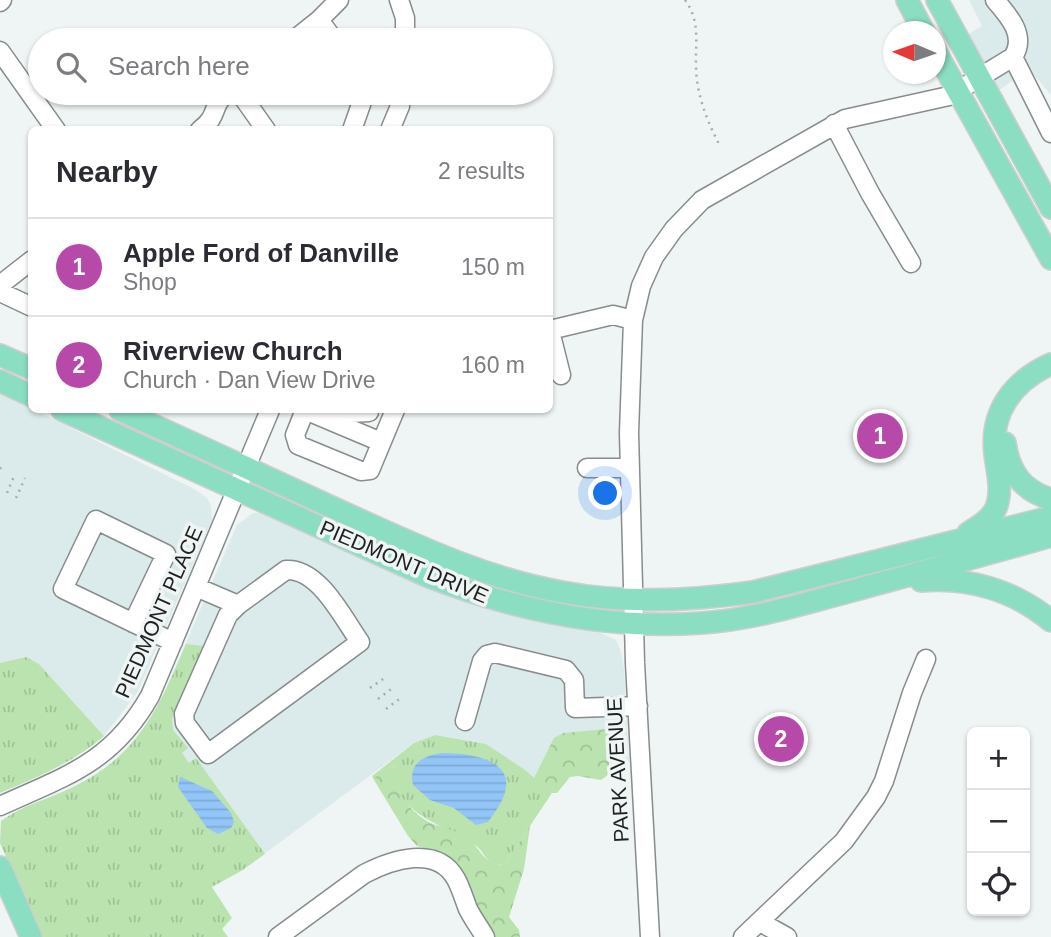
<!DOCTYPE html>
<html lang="en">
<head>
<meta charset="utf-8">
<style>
	body { margin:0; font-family:Arial,sans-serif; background:#f2f2f3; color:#2b2b33 }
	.controls { position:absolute; right:21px; bottom:21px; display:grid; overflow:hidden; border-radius:10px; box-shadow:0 2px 5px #0004 }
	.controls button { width:63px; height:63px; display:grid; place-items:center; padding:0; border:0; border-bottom:2px solid #e1e1e2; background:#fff; color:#2b2b33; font:35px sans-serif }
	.compass { position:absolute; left:883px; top:21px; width:63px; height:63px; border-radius:50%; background:#fff; box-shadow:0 2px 5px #0004; rotate:272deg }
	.you { position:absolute; left:606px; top:494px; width:24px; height:24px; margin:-18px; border:5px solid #fff; border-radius:50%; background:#1a73e8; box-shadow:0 0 0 10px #1a73e833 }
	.badge { display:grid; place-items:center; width:46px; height:46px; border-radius:50%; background:#b74aa9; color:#fff; font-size:23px; font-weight:700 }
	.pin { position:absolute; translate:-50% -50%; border:4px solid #fff; box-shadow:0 2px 7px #0006 }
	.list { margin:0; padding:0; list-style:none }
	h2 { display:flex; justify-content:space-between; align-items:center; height:91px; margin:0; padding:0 28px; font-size:30px }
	h2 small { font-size:23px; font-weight:400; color:#7c7c81 }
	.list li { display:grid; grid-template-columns:46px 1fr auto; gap:21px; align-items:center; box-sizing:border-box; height:98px; padding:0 28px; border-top:2px solid #e1e1e2 }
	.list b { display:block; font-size:26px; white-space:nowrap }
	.list p { margin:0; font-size:23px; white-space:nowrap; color:#7c7c81 }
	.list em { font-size:23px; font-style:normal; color:#7c7c81 }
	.icon { flex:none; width:38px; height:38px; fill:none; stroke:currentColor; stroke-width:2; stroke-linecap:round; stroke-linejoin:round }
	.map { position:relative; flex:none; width:1051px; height:937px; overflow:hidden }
	.search { position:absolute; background:#fff; box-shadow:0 2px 5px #0004; left:28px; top:28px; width:525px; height:77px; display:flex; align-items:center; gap:18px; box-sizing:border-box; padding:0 24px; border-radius:38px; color:#7c7c81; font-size:26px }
	.panel { position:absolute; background:#fff; box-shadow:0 2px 5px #0004; left:28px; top:126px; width:525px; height:287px; border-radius:10px }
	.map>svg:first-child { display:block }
</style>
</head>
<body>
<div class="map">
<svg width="1051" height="937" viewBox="0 0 1051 937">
	<defs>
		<pattern id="grass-tufts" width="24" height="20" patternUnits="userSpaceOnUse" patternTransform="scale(1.75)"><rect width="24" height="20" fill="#bae3af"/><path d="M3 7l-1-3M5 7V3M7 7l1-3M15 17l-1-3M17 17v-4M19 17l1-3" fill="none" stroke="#9fc296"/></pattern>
		<pattern id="forest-crowns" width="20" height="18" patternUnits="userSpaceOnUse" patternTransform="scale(1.75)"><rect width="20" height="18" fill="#bae3af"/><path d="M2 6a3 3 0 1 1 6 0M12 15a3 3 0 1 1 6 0" fill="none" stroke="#9fc296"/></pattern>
		<pattern id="water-rules" width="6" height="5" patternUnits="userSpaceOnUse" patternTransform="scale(1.75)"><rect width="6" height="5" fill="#93c5f8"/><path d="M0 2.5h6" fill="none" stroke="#7ea9d4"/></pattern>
	</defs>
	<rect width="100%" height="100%" fill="#eff5f4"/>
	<path fill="#dbeaea" d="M 969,0 L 1051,0 L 1051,95 L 1029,69 L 998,91 L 964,37 L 982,26 Z
		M 0,393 L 196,490 L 207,498 L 211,506 L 212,520 L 137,693 L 104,736 L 39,664 L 26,657 L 0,663 Z
		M 264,512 L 429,588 L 511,615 L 596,631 L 616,640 L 621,652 L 624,669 L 629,762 L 572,766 L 552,793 L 524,769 L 486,744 L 435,735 L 414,743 L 241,871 L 86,781 L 116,760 L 138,737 L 156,712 L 237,525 L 253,513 Z"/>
	<path fill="url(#grass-tufts)" d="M 186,644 L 204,646 L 172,719 L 173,730 L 188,748 L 182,753 L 189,763 L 196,758 L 265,854 L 241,871 L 212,887 L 232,918 L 222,929 L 228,937 L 41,937 L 0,843 L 1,821 C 22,805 52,798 75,786 C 139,755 160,705 186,644 Z
		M 26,657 L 39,664 L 104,736 C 73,763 37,777 0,793 L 0,663 Z
		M 435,735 L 486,744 L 524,769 L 552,793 L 504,865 C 482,864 488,854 475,845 C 448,826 385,811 395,766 C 386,768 378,770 374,780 L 372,776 L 414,743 Z"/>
	<path fill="url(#forest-crowns)" d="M 608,729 L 612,731 L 608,775 L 601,780 L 578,776 L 570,777 L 557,793 L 552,793 L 534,778 L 554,738 L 563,733 Z
		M 396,766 C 389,788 412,814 431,823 C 442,828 456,830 466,837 C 482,848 481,864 504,865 L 530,826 L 524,869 L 509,917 L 519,930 L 520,937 L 494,937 L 450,861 L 439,852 L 417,846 L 408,836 L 374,780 C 378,769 386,768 396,766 Z"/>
	<path fill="url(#water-rules)" d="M 443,753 C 463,753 510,757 506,787 C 505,799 495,812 488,822 L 476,825 L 454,808 L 430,800 L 413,785 C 408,763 424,755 443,753 Z
		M 180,777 L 212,791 L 231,813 L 234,822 L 231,828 L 218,834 L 207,828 L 178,787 Z"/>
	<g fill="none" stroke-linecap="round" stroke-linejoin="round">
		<g stroke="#878c8c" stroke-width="21">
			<path id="minor" d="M 399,0 L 405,18 L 405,40
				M 995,0 C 1009,16 1027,36 1013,57 L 1051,133
				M 0,2 L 2,0
				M 319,20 L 334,40
				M 294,40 L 319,20 L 339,0
				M 0,51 L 56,130
				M 240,93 L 266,130
				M 834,124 L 870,193 L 911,263
				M 200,130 C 220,115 210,106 227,93
				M 352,130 L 365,93
				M 390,130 L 400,106 L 401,93
				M 0,285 L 32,260
				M 0,292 L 32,307
				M 550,330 L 613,315 L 633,320
				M 550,331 L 561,375
				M 305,410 L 295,435 L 298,445 L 361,471 L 370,470 L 395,410
				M 305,410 L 381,442
				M 342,410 L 350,413 L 369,412
				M 587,468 L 630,468
				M 286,570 C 319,568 343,618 360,642 L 208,754 L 185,723 L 184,714 L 228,615 L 238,605 Z
				M 196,587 L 238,605
				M 133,623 L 166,554 L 96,520 L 63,589 L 173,642
				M 465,721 L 482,661 L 487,655 L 495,653 L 566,670 L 574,680 L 575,708 L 638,706
				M 0,806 C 66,776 112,763 150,696 L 270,410
				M 760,922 L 787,937
				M 278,937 L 364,874 C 391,860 437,844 456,879 C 461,888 464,899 468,909 C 473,919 480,928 485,937
				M 650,937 L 635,663 L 629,433 L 633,320 L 641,286 L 654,257 L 674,229 L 702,200 L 845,119 L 949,96 L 1013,57
				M 743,937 L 844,841 L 876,797 L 884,781 L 912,693 L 926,659"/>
		</g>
		<g stroke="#cecece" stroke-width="24">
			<path id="major" d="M 907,0 L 924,32
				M 937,0 L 1051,208
				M 936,52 L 1051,259
				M 0,355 L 32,369
				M 0,381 L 32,396
				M 62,410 L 427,576 C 515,610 606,630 701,623 C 753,620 802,604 852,591 C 918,573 985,555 1051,536
				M 120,410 C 193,443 265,476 338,510 C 411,543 483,578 562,592 C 626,604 690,601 753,592 L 1051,517
				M 1005,443 C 1009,472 1023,491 1051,499
				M 968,533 C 979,526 990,520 996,508 C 1003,490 997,472 995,454 C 990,412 1013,381 1051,364
				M 921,581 C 968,577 1014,590 1051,621
				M 0,867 L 31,937"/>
		</g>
		<path stroke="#a8acab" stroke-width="2.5" stroke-dasharray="2 5" stroke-linecap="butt" d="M 685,0 C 701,22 695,43 696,68 C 697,96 707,121 720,146
			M 0,469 L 1,467
			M 7,493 L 15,474
			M 16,498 L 25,478
			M 370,688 L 386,677
			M 378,699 L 394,687
			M 386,709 L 402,697"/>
		<use href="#minor" stroke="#fff" stroke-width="18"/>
		<use href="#major" stroke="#8cdec3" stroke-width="21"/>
	</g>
	<g text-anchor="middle" stroke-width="7" stroke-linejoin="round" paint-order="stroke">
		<g font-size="21" fill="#1f2121" stroke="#eff5f4">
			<text transform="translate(404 562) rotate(23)" y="7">PIEDMONT DRIVE</text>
			<text transform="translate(159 612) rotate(-66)" y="7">PIEDMONT PLACE</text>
			<text transform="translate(618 770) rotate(-93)" y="7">PARK AVENUE</text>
		</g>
	</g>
</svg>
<div class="controls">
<button>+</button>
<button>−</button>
<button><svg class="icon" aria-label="locate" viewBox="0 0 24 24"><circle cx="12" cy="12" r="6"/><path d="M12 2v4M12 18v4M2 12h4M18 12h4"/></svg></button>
</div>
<svg class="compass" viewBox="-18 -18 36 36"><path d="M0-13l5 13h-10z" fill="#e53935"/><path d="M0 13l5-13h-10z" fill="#7c7c81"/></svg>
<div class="you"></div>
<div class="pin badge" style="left:880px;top:436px">1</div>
<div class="pin badge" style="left:781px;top:739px">2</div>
<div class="search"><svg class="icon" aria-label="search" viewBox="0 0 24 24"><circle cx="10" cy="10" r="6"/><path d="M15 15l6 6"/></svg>Search here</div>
<section class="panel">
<h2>Nearby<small>2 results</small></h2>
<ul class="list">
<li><span class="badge">1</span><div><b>Apple Ford of Danville</b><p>Shop</p></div><em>150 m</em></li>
<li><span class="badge">2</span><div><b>Riverview Church</b><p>Church · Dan View Drive</p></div><em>160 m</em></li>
</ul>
</section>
</div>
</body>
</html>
